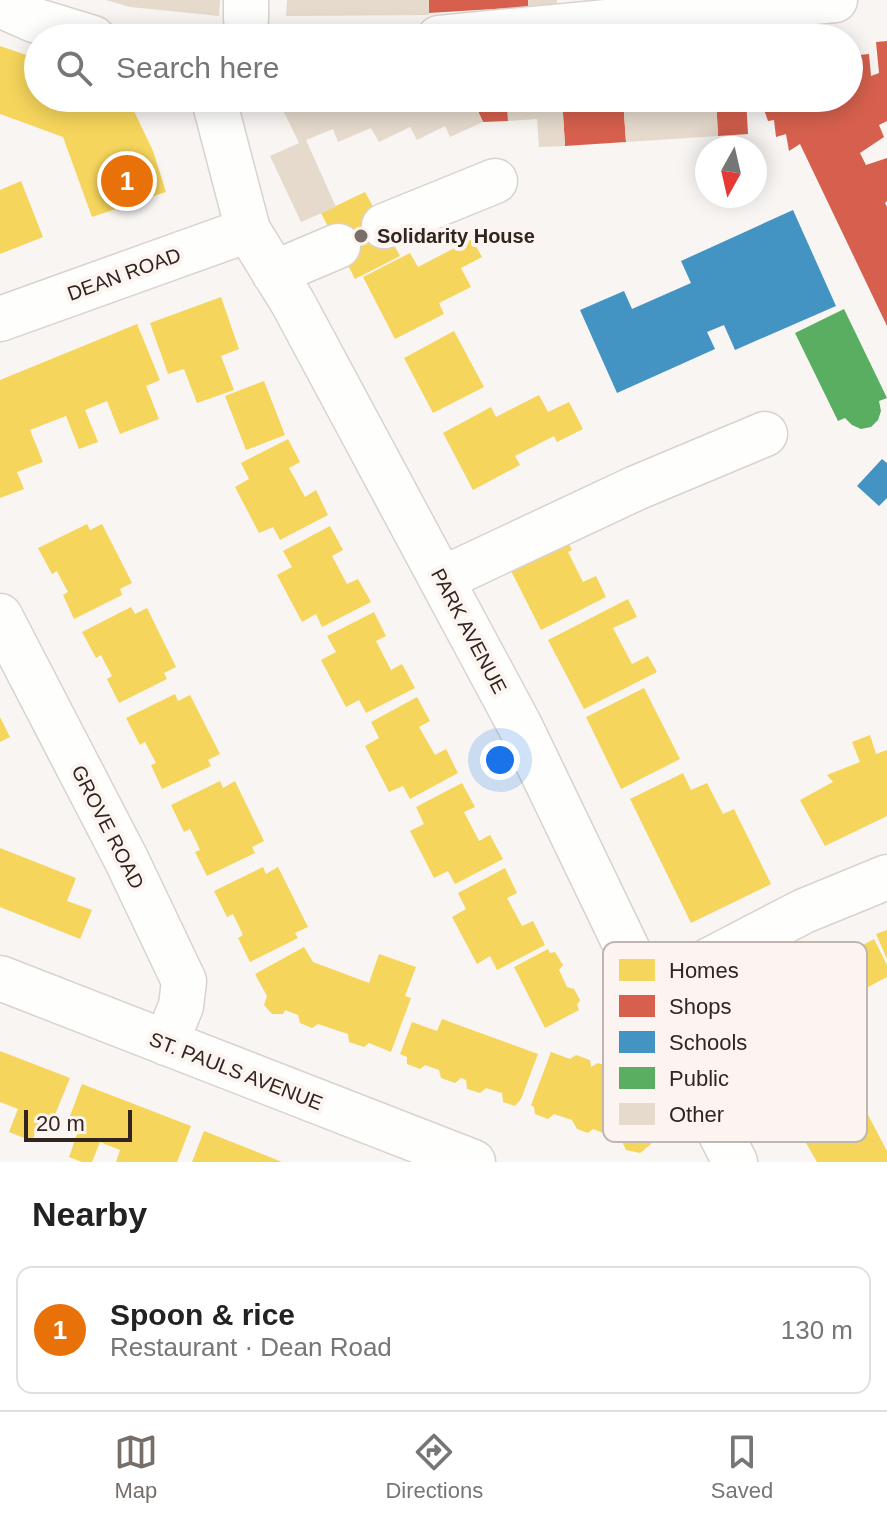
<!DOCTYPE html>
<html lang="en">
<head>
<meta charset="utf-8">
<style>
	body { margin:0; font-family:Helvetica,sans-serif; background:#f2f2f2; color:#222 }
	.compass { position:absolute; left:695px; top:136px; width:72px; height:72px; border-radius:50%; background:#fff; box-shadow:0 4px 20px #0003; rotate:188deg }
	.scale { position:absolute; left:24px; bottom:20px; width:108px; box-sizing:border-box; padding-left:8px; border:4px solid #32241e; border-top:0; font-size:22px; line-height:28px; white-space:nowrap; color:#32241e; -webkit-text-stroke:6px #fbf4f0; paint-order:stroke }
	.you { position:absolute; left:500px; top:760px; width:28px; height:28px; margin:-20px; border:6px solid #fff; border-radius:50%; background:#1a73e8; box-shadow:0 0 0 12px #1a73e833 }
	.badge { display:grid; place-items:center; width:52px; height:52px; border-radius:50%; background:#776d69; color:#fff; font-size:26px; font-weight:700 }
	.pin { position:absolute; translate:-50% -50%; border:4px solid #fff; box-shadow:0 2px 8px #0006 }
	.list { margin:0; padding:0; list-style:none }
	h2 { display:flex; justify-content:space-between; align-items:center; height:104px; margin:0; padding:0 32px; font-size:34px }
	h2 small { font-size:26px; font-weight:400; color:#767676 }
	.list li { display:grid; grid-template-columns:52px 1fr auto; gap:24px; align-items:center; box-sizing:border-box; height:128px; margin:0 16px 16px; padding:0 16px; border:2px solid #e0e0e0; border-radius:16px }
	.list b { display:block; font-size:30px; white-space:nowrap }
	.list p { margin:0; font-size:26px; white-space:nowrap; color:#767676 }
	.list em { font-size:26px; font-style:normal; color:#767676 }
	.icon { flex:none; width:44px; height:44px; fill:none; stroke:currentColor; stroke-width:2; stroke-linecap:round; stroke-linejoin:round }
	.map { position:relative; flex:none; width:887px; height:1162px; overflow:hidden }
	.search { position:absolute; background:#fff; box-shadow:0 4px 20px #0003; left:24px; right:24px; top:24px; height:88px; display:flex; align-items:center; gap:20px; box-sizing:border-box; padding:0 28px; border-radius:44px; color:#767676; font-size:30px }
	.sheet { height:248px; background:#fff }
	nav { display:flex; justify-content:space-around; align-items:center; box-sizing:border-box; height:112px; border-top:2px solid #e0e0e0; background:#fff; font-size:22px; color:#767676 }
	nav a { display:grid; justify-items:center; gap:4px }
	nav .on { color:#776d69 }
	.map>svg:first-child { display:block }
</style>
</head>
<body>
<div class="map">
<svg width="887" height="1162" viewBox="0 0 887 1162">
	<rect width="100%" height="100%" fill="#f8f5f3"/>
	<path fill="#f6d55c" d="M 0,46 L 38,59 L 38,98 L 121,98 L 133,109 L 153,151 L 166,192 L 92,217 L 63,137 L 0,114 Z
		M 21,181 L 43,237 L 0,254 L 0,190 Z
		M 365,192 L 400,256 L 355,279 L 321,213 Z
		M 472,239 L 482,257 L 461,268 L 471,287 L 439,303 L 444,314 L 395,339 L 363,277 L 410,253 L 418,267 Z
		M 221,297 L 239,349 L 221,356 L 234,390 L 197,403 L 184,369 L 168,374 L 150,323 Z
		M 137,324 L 160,380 L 146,386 L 159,419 L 120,434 L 107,401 L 85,410 L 98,442 L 79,449 L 66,416 L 30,430 L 43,462 L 17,472 L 24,489 L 0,498 L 0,380 Z
		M 454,331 L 484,387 L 433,413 L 404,358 Z
		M 264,381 L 285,435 L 246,450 L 225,396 Z
		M 539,395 L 548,412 L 569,402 L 583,429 L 557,442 L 554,436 L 515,456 L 520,465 L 473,490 L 443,433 L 491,407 L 496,417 Z
		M 288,439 L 300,462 L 289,468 L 305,497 L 316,490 L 328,515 L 280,540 L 273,527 L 259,533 L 235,487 L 249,479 L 241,463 Z
		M 87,524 L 90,530 L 102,524 L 132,583 L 120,589 L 122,595 L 74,619 L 63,595 L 68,592 L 62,581 L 57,571 L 52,574 L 38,548 Z
		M 330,526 L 343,550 L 332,556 L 347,584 L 358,579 L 371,602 L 322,627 L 316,614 L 302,622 L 277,575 L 292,567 L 283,551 Z
		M 564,534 L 572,550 L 568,552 L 583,582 L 596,576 L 606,597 L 541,630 L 507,563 Z
		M 628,599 L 637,617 L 613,628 L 632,664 L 648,656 L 657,672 L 584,709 L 548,640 Z
		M 131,607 L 135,614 L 147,608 L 176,667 L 164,673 L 167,679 L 119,703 L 107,679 L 112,676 L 106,665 L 101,655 L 96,658 L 82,632 Z
		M 374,612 L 386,636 L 376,641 L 391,670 L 402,664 L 415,688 L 366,713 L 359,700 L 346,707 L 321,660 L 336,652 L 327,636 Z
		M 644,688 L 680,759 L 621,789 L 586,717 Z
		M 175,694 L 178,701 L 190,695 L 220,754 L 208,760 L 211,766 L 162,789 L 151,765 L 156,763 L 145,742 L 140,745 L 126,718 Z
		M 417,697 L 430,721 L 419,727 L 435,755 L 446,749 L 458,773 L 410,799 L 403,786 L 389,792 L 365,746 L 379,738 L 371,722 Z
		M 0,717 L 10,737 L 0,742 Z
		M 870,735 L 876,754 L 887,750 L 887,816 L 825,846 L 800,800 L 833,782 L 827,775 L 860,762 L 852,742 Z
		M 683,773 L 691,790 L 707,783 L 723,814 L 734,809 L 771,884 L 691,923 L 630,799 Z
		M 220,781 L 223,788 L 235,781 L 264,841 L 252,847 L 255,853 L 207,876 L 195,852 L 200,850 L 195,839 L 190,829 L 184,832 L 171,805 Z
		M 462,783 L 475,807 L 464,812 L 479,841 L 490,835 L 503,859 L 455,884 L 448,871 L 434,878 L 410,831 L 424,824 L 416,807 Z
		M 0,848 L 76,878 L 67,901 L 92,910 L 80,939 L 0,907 Z
		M 263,867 L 266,874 L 278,867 L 308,927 L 295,933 L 298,938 L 250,962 L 238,938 L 243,935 L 233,914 L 227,917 L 214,891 Z
		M 505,868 L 517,893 L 507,898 L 522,926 L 533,921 L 545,945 L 497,970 L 490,956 L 477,964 L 452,917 L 466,909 L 458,893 Z
		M 887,930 L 887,959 L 876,934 Z
		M 874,939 L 887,965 L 887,977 L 866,988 L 848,953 Z
		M 304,947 L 313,962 L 369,983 L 379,954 L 416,967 L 405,996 L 411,998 L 391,1052 L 369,1043 L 364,1047 L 349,1042 L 348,1034 L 318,1024 L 312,1028 L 300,1023 L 298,1015 L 285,1010 L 283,1014 L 272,1014 L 264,1005 L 267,996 L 255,974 Z
		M 548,949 L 550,953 L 555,952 L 563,965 L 559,970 L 567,987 L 574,989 L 580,1000 L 577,1005 L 579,1010 L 545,1028 L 514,967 Z
		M 442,1019 L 538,1054 L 521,1099 L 515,1106 L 503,1102 L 502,1093 L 486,1088 L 480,1093 L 467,1089 L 466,1080 L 461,1078 L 455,1083 L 441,1078 L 439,1070 L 425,1065 L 420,1069 L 407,1064 L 407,1057 L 400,1054 L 412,1022 L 437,1031 Z
		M 0,1051 L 70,1078 L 52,1122 L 41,1118 L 32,1141 L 9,1132 L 18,1109 L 0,1102 Z
		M 551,1052 L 570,1059 L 576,1055 L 590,1060 L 591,1067 L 598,1063 L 612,1068 L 614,1075 L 620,1078 L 627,1090 L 625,1099 L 638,1125 L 649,1130 L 651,1144 L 640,1153 L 626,1150 L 621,1140 L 593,1129 L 588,1133 L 577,1129 L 572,1120 L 554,1114 L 548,1119 L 535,1114 L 534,1107 L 531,1105 Z
		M 82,1084 L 191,1126 L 177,1162 L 116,1162 L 120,1150 L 100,1142 L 92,1162 L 82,1162 L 69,1157 L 77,1134 L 65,1129 Z
		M 857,1094 L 887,1151 L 887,1162 L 817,1162 L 795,1124 Z
		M 204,1131 L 242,1146 L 282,1162 L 192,1162 Z"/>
	<path fill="#d6604d" d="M 429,0 L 528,0 L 528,7 L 429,13 Z
		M 887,41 L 887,121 L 879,125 L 884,137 L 860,153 L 866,165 L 887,158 L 887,201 L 885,203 L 887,207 L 887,326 L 800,144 L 789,151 L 786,134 L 776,137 L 774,120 L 768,121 L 760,98 L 849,98 L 849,56 L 869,54 L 871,76 L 879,73 L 876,42 Z
		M 472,98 L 507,98 L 508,121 L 483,122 Z
		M 562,98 L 623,98 L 626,142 L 565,146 Z
		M 716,98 L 746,98 L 748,134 L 718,136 Z"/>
	<path fill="#4393c3" d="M 793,210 L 836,306 L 735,350 L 724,325 L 707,332 L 715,349 L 617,393 L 580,310 L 624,291 L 632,309 L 691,283 L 681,261 Z
		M 882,459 L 887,463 L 887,498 L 879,506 L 857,486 Z"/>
	<path fill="#5aae61" d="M 844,309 L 887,398 L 879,401 L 881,411 L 878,420 L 871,427 L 861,429 L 852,425 L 845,418 L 838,421 L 795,333 Z"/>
	<path fill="#e5dacc" d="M 106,0 L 220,0 L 219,16 L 130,7 Z
		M 287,0 L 429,0 L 429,15 L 286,16 Z
		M 528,0 L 557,0 L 557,4 L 528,7 Z
		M 283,98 L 472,98 L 483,122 L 450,137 L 445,126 L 417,140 L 410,127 L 379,142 L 371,128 L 338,142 L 333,129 L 306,140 L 336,207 L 301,222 L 270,156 L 299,143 L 278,100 Z
		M 507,98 L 562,98 L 565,146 L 539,147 L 537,119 L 508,121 Z
		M 623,98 L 716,98 L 718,136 L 626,142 Z"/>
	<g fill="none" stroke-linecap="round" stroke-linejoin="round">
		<g stroke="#dad2ce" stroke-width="47">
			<path id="minor" d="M 246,19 L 246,0
				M 216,98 L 215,104 L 248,230 L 293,303 L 520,726 L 648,992 L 735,1162
				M 384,226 L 495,181
				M 274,273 L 338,246
				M 0,319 L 248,230
				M 442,579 L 636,488 L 765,434
				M 0,616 L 126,859 L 184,981 L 181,1006 L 166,1043
				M 0,978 L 473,1162
				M 648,992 L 804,911 L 887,877"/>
		</g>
		<g stroke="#dad2ce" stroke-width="47">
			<path id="major" d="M 0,5 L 34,20 L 93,38
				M 439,38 L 835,0"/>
		</g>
		<use href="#minor" stroke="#fefefd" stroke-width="44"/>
		<use href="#major" stroke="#fefefd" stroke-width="44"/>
	</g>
	<circle fill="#776d69" stroke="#fbf4f0" stroke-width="3" cx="361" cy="236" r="8"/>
	<g text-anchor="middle" stroke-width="8" stroke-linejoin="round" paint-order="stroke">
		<g font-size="20" font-weight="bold" fill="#32241e" stroke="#fbf4f0" text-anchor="start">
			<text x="377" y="243">Solidarity House</text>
		</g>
		<g font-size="20" fill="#32241e" stroke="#fbf4f0">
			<text transform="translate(124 274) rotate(-20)" y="7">DEAN ROAD</text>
			<text transform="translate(469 631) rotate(62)" y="7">PARK AVENUE</text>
			<text transform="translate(108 827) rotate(63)" y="7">GROVE ROAD</text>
			<text transform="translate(236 1071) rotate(21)" y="7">ST. PAULS AVENUE</text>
		</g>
	</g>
	<rect x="603" y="942" width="264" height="200" rx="12" fill="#fbf4f0" stroke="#bfb6b1" stroke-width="2"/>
	<rect x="619" y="959" width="36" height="22" fill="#f6d55c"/>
	<rect x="619" y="995" width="36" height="22" fill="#d6604d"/>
	<rect x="619" y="1031" width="36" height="22" fill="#4393c3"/>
	<rect x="619" y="1067" width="36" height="22" fill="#5aae61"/>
	<rect x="619" y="1103" width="36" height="22" fill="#e5dacc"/>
	<g font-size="22" fill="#32241e">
		<text x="669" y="978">Homes</text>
		<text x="669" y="1014">Shops</text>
		<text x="669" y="1050">Schools</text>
		<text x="669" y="1086">Public</text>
		<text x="669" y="1122">Other</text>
	</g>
</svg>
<svg class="compass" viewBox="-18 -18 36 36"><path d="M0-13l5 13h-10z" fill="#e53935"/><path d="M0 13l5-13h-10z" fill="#767676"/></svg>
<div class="scale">20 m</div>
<div class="you"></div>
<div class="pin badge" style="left:127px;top:181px;background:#e8710a">1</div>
<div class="search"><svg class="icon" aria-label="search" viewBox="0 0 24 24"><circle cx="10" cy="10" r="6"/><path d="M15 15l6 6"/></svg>Search here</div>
</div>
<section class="sheet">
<h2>Nearby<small></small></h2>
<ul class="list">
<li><span class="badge" style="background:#e8710a">1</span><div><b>Spoon &amp; rice</b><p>Restaurant · Dean Road</p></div><em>130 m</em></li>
</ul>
</section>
<nav>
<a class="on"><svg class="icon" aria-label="map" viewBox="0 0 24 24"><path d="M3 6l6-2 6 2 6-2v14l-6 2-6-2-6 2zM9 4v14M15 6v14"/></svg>Map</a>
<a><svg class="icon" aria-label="directions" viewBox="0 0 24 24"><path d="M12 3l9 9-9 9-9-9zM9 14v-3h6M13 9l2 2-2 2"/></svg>Directions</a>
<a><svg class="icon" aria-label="saved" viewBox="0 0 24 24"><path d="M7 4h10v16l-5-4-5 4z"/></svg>Saved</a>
</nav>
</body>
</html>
